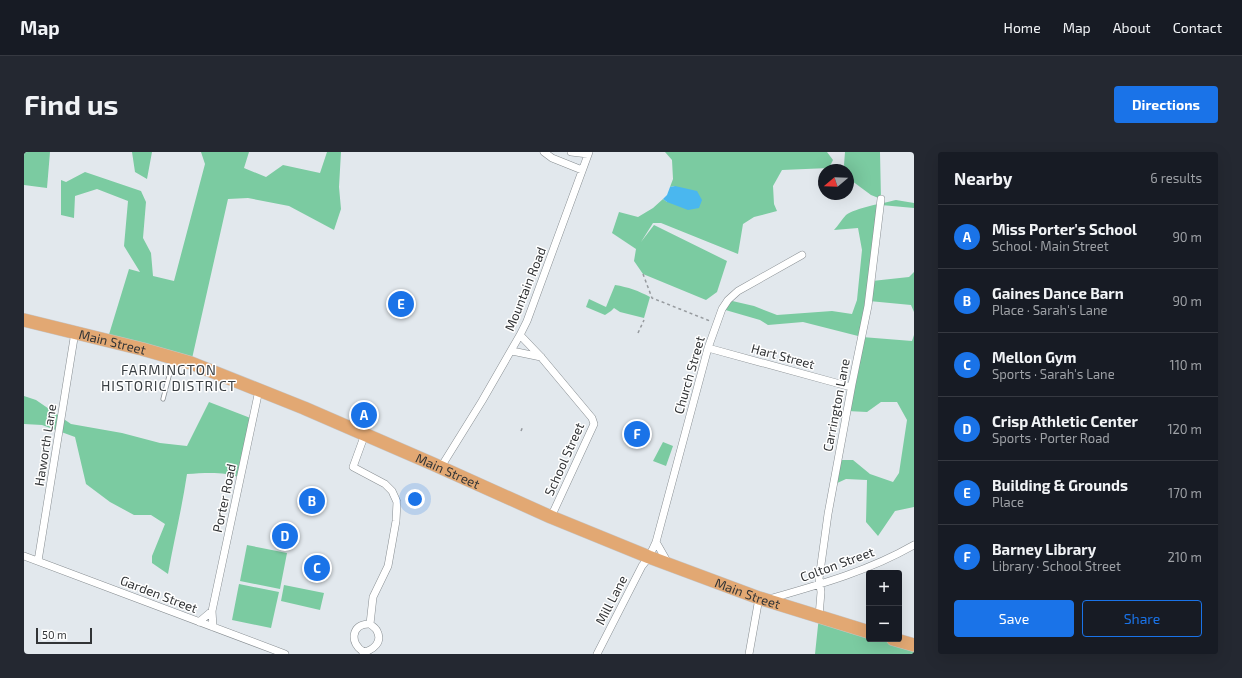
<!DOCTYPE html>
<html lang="en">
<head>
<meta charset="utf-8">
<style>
	body { margin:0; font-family:"Exo 2",sans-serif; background:#242831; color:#f1f3f6 }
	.controls { position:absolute; right:12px; bottom:12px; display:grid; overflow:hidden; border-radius:4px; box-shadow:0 4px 16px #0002 }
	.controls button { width:36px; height:36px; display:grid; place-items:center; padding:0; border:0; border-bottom:1px solid #363941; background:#171b24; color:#f1f3f6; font:20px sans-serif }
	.compass { position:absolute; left:794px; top:12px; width:36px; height:36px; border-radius:50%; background:#171b24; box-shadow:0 4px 16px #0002; rotate:251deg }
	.scale { position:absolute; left:12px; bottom:10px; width:56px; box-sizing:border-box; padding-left:4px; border:2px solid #323436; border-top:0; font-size:11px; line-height:14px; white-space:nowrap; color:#323436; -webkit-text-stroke:3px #fff; paint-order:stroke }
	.you { position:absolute; left:391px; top:347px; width:14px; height:14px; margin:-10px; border:3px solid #fff; border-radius:50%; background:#1a73e8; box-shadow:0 0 0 6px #1a73e833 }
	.badge { display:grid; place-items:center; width:26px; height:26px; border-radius:50%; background:#1a73e8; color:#fff; font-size:13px; font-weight:700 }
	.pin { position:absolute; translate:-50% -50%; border:2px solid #fff; box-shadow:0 1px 4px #0006 }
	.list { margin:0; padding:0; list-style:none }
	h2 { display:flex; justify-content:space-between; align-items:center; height:52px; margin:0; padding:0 16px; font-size:17px }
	h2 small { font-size:13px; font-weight:400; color:#9ea1a6 }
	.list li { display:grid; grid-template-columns:26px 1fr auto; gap:12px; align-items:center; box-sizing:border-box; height:64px; padding:0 16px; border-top:1px solid #363941 }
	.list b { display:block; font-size:15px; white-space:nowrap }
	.list p { margin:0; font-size:13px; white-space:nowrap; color:#9ea1a6 }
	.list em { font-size:13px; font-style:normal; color:#9ea1a6 }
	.actions { display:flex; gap:8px; padding:12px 16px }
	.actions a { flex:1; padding:9px 0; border:1px solid #1a73e8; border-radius:4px; text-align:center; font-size:14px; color:#1a73e8 }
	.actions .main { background:#1a73e8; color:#fff }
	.map { position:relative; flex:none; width:890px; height:502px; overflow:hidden; border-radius:4px }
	header { display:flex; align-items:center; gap:24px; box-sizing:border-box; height:56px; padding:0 20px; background:#171b24; border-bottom:1px solid #363941 }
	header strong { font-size:19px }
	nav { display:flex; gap:22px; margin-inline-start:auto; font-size:14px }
	.intro { display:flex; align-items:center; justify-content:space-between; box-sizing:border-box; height:96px; padding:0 24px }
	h1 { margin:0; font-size:28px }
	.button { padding:10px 18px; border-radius:4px; background:#1a73e8; color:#fff; font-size:14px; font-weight:700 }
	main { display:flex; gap:24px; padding:0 24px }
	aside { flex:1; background:#171b24; border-radius:4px; box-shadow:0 4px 16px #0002 }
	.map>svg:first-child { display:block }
</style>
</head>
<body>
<header>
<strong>Map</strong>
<nav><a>Home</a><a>Map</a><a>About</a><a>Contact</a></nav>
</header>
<div class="intro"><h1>Find us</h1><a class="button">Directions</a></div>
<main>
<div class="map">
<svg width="890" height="502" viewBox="0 0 890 502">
	<rect width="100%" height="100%" fill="#e2e8ed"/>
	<path fill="#7bcba1" d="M 0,0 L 26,0 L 23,36 L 0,33 Z
		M 108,0 L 128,0 L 123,27 L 111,20 Z
		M 177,0 L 225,0 L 220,16 L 242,25 L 259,13 L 296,21 L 303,0 L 317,0 L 315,35 L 317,57 L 310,78 L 265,54 L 224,46 L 204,47 L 167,211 L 83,189 L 105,117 L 116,120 L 100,94 L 104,49 L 73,37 L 51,44 L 50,66 L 37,63 L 37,28 L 42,30 L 61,20 L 117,39 L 122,50 L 119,86 L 127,101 L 129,124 L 150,129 L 181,12 Z
		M 641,0 L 803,0 L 809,8 L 805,16 L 758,18 L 749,34 L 750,52 L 753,59 L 730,65 L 719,72 L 714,102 L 637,71 L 629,71 L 617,90 L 630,73 L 703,109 L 693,140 L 682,148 L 619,122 L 610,109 L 612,97 L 588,81 L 595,60 L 614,65 L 629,56 L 639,47 L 643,50 L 651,34 L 646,35 L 649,27 L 648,8 Z
		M 821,0 L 856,0 L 857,47 L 847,43 L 824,26 L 824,18 L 821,18 L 820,13 Z
		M 872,48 L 890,51 L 890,56 L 857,53 L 848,129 L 885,125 L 890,120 L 890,160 L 887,153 L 845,149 L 838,185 L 888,189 L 890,183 L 890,355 L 871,359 L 854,384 L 842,370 L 843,328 L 822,327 L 809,333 L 814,308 L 829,308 L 846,322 L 869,330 L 875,321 L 883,268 L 873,250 L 857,250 L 843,260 L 823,259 L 838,185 L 779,170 L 744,173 L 736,168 L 698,157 L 704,148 L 730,154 L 753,163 L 808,159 L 828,162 L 833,148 L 838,98 L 834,76 L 810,78 C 814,74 818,67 822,63 C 831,56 860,51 872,48 Z
		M 591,133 C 604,135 615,139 626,145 L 620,166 L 596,160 L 590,156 L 587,159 L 581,163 L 562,155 L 565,147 L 582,155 Z
		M 0,244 L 12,248 L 47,272 L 98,281 L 136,291 L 163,294 L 185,250 L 229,267 L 217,326 C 200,319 181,321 163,322 C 158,356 150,388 144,422 L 128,411 L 128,404 L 141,372 L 127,363 L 110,363 L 86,350 L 62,332 L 51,285 L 18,273 L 0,272 Z
		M 639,290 L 649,294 L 642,314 L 629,309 Z
		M 223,393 L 263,401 L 256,437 L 216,429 Z
		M 215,432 L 255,440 L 247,476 L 208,468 Z
		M 260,433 L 300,441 L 296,458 L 257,449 Z
		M 795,464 L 845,480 L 845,487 L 869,487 L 890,493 L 890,502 L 791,502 Z"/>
	<path fill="#4ab7ef" d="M 651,34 L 673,39 L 678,48 L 675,56 L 664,58 L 643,50 L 639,47 L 643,43 L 646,35 Z"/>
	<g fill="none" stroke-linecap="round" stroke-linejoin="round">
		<g stroke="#888e92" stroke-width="5">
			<path id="lane" d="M 139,247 L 149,209"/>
		</g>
		<g stroke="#888e92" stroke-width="8">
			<path id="street" d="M 520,0 L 528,6 L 558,18
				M 547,0 L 564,2
				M 496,183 L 517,205 L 568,266 L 570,272 L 527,365
				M 684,196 L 827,235
				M 488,199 L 517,205
				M 417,315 L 458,249 L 496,183 L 503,169 L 565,0
				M 632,390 L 644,411
				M 0,404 L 261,502
				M 14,409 L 51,180
				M 745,447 C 794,433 845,419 890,393
				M 795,464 L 797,440 L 795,427 L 804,362 L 828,232 L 844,154 L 857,47
				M 175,470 L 188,459
				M 189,475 L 188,459 L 235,238
				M 340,500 C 325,492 327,471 346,472
				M 339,502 L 340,500 C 349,498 359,490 353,479 C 352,476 348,474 346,472 L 349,445 L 364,414 L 372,369 L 373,350 L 368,339 L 361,332 L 329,315 L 341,282
				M 573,502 L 618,414 L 625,405 L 632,390 L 684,196 L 698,157 L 704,148 L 714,139 L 778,103
				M 725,502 L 735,446"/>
		</g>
		<g stroke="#c6c6c7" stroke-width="14">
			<g id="highway">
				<path id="s1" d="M 0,168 L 118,197 L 167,211 L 280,256 L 409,312 L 527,365 L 625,405 L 735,446 L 845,480"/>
				<path d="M 869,487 L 890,493"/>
			</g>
		</g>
		<path stroke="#969a9e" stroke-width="1.5" stroke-dasharray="3 3" stroke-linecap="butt" d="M 619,122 L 628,146 L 686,169
			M 614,181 L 620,168
			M 497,279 L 499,274"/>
		<use href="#lane" stroke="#fff" stroke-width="3.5"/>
		<use href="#street" stroke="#fff" stroke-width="7"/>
		<use href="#highway" stroke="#e2a873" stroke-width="13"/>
	</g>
	<g text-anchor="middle" stroke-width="3" stroke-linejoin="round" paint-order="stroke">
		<g font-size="13" fill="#323436" stroke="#fff">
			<text transform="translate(501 137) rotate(-68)" y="5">Mountain Road</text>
			<text dy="5" stroke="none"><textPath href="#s1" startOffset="91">Main Street</textPath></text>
			<text transform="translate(759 204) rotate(15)" y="5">Hart Street</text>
			<text transform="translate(665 223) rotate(-74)" y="5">Church Street</text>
			<text transform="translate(812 253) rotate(-79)" y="5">Carrington Lane</text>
			<text transform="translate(21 293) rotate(-81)" y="5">Haworth Lane</text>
			<text transform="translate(540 307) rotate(-66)" y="5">School Street</text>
			<text dy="5" stroke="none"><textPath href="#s1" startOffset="451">Main Street</textPath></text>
			<text transform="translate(200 346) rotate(-78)" y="5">Porter Road</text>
			<text transform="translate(813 412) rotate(-20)" y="5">Colton Street</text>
			<text dy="5" stroke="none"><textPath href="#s1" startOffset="775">Main Street</textPath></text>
			<text transform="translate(135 442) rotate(21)" y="5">Garden Street</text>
			<text transform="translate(587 448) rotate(-63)" y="5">Mill Lane</text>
		</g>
		<g font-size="14" letter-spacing="1" fill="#3a3f43" stroke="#fff">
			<text x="145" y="223">FARMINGTON<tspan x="145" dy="16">HISTORIC DISTRICT</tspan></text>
		</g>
	</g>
</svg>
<div class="controls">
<button>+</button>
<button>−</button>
</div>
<svg class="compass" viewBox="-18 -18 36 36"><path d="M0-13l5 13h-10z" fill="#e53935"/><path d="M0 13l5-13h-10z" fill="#9ea1a6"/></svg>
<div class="scale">50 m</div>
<div class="you"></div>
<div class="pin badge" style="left:340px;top:263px">A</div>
<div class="pin badge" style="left:288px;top:349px">B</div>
<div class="pin badge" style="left:293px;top:416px">C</div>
<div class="pin badge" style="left:261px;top:384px">D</div>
<div class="pin badge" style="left:377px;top:152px">E</div>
<div class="pin badge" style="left:613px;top:282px">F</div>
</div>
<aside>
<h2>Nearby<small>6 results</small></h2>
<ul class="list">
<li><span class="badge">A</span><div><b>Miss Porter's School</b><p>School · Main Street</p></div><em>90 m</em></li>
<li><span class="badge">B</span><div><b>Gaines Dance Barn</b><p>Place · Sarah's Lane</p></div><em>90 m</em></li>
<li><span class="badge">C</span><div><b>Mellon Gym</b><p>Sports · Sarah's Lane</p></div><em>110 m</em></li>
<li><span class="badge">D</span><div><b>Crisp Athletic Center</b><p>Sports · Porter Road</p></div><em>120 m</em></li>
<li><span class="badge">E</span><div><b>Building &amp; Grounds</b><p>Place</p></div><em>170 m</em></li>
<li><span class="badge">F</span><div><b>Barney Library</b><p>Library · School Street</p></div><em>210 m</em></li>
</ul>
<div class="actions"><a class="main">Save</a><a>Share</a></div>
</aside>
</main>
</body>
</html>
